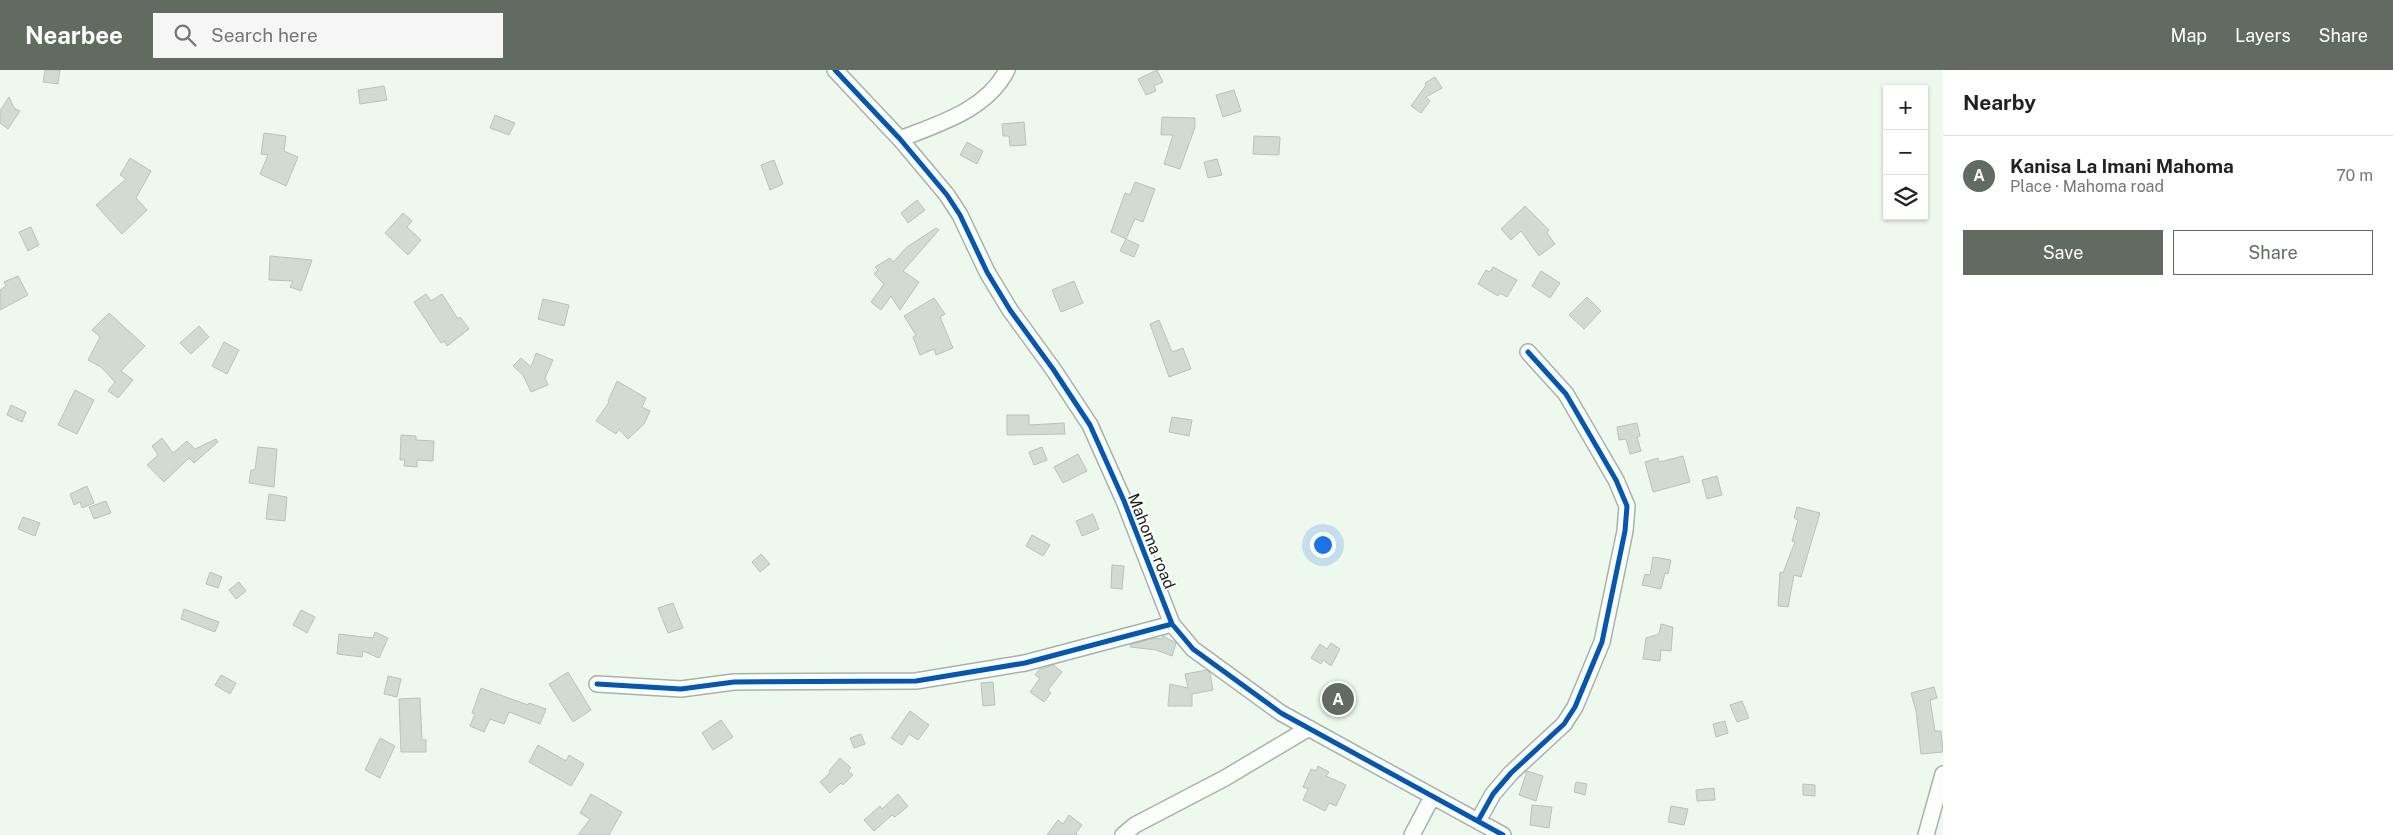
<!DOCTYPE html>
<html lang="en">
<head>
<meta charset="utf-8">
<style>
	body { margin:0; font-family:"Public Sans",sans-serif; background:#f6f6f6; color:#222 }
	.controls { position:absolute; right:15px; top:15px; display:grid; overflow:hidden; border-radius:0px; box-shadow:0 1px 4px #0004 }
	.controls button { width:45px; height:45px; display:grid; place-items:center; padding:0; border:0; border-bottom:1px solid #e0e0e0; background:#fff; color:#222; font:25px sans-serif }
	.you { position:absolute; left:1322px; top:474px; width:18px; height:18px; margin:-12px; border:4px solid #fff; border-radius:50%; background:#1a73e8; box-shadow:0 0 0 8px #1a73e833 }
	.badge { display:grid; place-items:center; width:32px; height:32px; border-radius:50%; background:#626b62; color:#fff; font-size:16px; font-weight:700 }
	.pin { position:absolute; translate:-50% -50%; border:2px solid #fff; box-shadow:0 1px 5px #0006 }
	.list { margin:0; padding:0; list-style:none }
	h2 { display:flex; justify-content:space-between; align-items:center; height:65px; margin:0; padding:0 20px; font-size:21px }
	h2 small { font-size:16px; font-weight:400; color:#767676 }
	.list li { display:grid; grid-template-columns:32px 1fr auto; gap:15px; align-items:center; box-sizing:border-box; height:80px; padding:0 20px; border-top:1px solid #e0e0e0 }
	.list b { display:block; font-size:19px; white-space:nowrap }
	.list p { margin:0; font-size:16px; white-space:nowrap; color:#767676 }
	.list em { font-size:16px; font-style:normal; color:#767676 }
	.actions { display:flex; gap:10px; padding:15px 20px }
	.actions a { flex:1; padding:11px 0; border:1px solid #626b62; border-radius:0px; text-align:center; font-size:18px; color:#626b62 }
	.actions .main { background:#626b62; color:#fff }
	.icon { flex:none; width:28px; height:28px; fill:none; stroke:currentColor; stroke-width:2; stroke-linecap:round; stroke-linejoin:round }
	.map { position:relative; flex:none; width:1943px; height:765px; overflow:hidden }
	header { display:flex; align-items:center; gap:30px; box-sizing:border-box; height:70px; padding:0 25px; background:#626b62; color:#fff }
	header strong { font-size:24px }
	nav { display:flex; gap:28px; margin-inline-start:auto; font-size:18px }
	.search { width:350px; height:45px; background:#f6f6f6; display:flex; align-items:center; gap:12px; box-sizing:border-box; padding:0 18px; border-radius:0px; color:#767676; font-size:19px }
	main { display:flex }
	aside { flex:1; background:#fff }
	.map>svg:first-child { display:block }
</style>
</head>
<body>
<header>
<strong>Nearbee</strong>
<div class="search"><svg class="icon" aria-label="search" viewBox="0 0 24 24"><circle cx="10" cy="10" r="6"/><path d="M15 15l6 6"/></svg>Search here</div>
<nav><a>Map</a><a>Layers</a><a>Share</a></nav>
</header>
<main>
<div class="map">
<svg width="1943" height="765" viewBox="0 0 1943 765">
	<rect width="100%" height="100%" fill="#eef9ee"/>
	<path fill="#d1dbd2" stroke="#bac3ba" d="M 45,0 L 60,0 L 58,14 L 43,12 Z
		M 1157,0 L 1163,12 L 1154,16 L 1156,21 L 1146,25 L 1138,9 Z
		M 1435,7 L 1442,18 L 1426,27 L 1430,31 L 1421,43 L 1411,36 L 1426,15 L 1425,13 Z
		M 384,16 L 387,30 L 360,34 L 358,20 Z
		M 1234,20 L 1241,41 L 1223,47 L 1216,25 Z
		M 9,27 L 14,38 L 20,41 L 8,59 L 0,53 L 0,41 Z
		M 495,45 L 515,53 L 509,65 L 490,58 Z
		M 1162,47 L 1195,48 L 1195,57 L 1180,99 L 1164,94 L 1173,65 L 1161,65 Z
		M 1024,52 L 1026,75 L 1010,76 L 1009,66 L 1003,66 L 1002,54 Z
		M 264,63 L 286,66 L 284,81 L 298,87 L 286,116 L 260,104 L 268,85 L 261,84 Z
		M 1254,66 L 1280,67 L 1279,85 L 1253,84 Z
		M 967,72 L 983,81 L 977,94 L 960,85 Z
		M 130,88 L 151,101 L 136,128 L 147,140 L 122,164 L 96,135 L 126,109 L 120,105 Z
		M 1217,89 L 1222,105 L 1208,108 L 1204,92 Z
		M 774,90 L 783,114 L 770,120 L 761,95 Z
		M 1135,112 L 1155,119 L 1143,152 L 1135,149 L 1126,169 L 1111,162 L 1125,123 L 1130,125 Z
		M 917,130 L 925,140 L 908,153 L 901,143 Z
		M 1525,136 L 1549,160 L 1547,163 L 1555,174 L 1539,186 L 1521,161 L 1511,170 L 1501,159 Z
		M 403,143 L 412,151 L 407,157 L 421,170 L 408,185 L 385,163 Z
		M 31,157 L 39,175 L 28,181 L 19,162 Z
		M 936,158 L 939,160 L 903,201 L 919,212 L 900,240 L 891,226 L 881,240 L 871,232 L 884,214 L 874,204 L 878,200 L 875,197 L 890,188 L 893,192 L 907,177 Z
		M 1126,169 L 1139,175 L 1134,187 L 1120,181 Z
		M 270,186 L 312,190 L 301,221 L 290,217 L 293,211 L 269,210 Z
		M 1493,197 L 1517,210 L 1507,227 L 1500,223 L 1498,226 L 1478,214 L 1486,200 L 1490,202 Z
		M 1541,201 L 1560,213 L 1550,228 L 1532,216 Z
		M 18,206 L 28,225 L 0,240 L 0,220 L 6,216 L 4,212 Z
		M 1074,211 L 1083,233 L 1061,242 L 1052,220 Z
		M 426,224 L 431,231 L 442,224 L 458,249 L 460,247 L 469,259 L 447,276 L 444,271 L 441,273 L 414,232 Z
		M 1587,227 L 1601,241 L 1584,259 L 1569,245 Z
		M 934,228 L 945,244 L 940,247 L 953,278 L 936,285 L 934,279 L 920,285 L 913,267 L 916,265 L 904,246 Z
		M 543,229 L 569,235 L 564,256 L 538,249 Z
		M 109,243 L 145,276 L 121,301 L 133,310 L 118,328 L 108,321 L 115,312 L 101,297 L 88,290 L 100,267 L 92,260 Z
		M 1159,250 L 1172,282 L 1183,278 L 1191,299 L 1169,307 L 1150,254 Z
		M 199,256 L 209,267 L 191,284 L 180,273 Z
		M 224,272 L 239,280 L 227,304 L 212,296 Z
		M 536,283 L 553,290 L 545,308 L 548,315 L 531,322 L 523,305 L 513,296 L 521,288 L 531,297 Z
		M 617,311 L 646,328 L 642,337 L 650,341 L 644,354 L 628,369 L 619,359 L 616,364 L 596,351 L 609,332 L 608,331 Z
		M 75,320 L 94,330 L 77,364 L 58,355 Z
		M 11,335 L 26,342 L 22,352 L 7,345 Z
		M 1007,345 L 1029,345 L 1029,355 L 1064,353 L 1065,364 L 1007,365 Z
		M 1172,347 L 1192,350 L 1189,366 L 1169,362 Z
		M 1637,353 L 1640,366 L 1637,367 L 1641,381 L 1630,384 L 1626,369 L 1619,370 L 1617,357 Z
		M 401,365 L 416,366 L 416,370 L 434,371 L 433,391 L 417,390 L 417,397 L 404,396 L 405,390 L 400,390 Z
		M 162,368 L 173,383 L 187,371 L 195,379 L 216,369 L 218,372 L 194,393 L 189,388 L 164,412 L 147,395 L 158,385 L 152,376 Z
		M 258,377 L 277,379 L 274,417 L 249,413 L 251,400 L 255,400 Z
		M 1042,377 L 1047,390 L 1034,395 L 1029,382 Z
		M 1078,384 L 1087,401 L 1063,413 L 1054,397 Z
		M 1683,386 L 1690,412 L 1653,422 L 1645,392 L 1658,388 L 1659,392 Z
		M 1717,406 L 1722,425 L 1707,429 L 1702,410 Z
		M 87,416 L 94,433 L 82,438 L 80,432 L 74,435 L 70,424 Z
		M 269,424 L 287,427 L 285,451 L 266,449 Z
		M 106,431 L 111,443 L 94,449 L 89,437 Z
		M 1797,437 L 1820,443 L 1801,507 L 1794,505 L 1788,537 L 1778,536 L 1780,502 L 1783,503 L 1795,472 L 1792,471 L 1798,450 L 1794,448 Z
		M 1093,444 L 1099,459 L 1082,466 L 1076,451 Z
		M 23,447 L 40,453 L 35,466 L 18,459 Z
		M 1032,465 L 1050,475 L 1043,486 L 1026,476 Z
		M 761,484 L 770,494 L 760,502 L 752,492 Z
		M 1653,487 L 1671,490 L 1668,504 L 1665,503 L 1661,519 L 1642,515 L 1645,504 L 1650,505 Z
		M 1112,495 L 1124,496 L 1122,519 L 1111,518 Z
		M 210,502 L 222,507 L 218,518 L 206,514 Z
		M 239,512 L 246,521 L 236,529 L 229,520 Z
		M 673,533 L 683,558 L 668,563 L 658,538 Z
		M 184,539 L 219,552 L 215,562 L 181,549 Z
		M 301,540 L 315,547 L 307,563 L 293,555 Z
		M 1661,554 L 1673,557 L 1671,581 L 1661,580 L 1660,591 L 1643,589 L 1646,568 L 1659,564 Z
		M 375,562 L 388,568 L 379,588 L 363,581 L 362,587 L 337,584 L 339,564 L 373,568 Z
		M 1163,566 L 1176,573 L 1172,586 L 1156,580 L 1130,577 L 1130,575 L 1154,568 L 1162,569 Z
		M 1331,573 L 1340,579 L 1331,596 L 1323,590 L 1321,594 L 1311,588 L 1320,574 L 1327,579 Z
		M 1054,595 L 1062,602 L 1048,620 L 1051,623 L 1044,632 L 1030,622 L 1040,608 L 1035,605 L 1040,599 Z
		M 1207,600 L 1210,603 L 1213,620 L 1192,624 L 1192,636 L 1168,636 L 1170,614 L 1188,618 L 1185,604 Z
		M 568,602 L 591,640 L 573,652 L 549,614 Z
		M 221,605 L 236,613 L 230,624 L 215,615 Z
		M 388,606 L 401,609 L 397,627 L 384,624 Z
		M 993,612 L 995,635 L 983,636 L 981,613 Z
		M 1934,617 L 1937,628 L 1930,630 L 1935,661 L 1941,661 L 1943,682 L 1921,684 L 1916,641 L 1911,623 Z
		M 481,618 L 528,635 L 529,633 L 546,639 L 540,654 L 509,642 L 504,654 L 490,649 L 484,662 L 470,656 L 475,644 L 472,643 Z
		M 1333,622 L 1345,626 L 1343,637 L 1329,632 Z
		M 420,628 L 422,670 L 426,670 L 426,682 L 401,682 L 399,629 Z
		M 1742,631 L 1749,648 L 1737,652 L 1730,635 Z
		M 910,641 L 929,655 L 918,670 L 909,664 L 902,675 L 891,668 Z
		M 721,650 L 733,667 L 713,680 L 702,663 Z
		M 1725,651 L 1728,663 L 1716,667 L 1713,654 Z
		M 861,664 L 865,674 L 854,678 L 850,668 Z
		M 380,668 L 395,676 L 380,708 L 365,700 Z
		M 538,675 L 566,691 L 569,685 L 584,694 L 571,716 L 529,692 Z
		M 840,688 L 851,698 L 848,701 L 853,705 L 843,715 L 841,713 L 830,723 L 820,712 L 830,703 L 829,701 Z
		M 1318,696 L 1329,702 L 1326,706 L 1346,715 L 1336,736 L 1329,733 L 1325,741 L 1303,730 L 1308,719 L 1303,717 L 1311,699 L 1316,701 Z
		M 1527,701 L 1543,706 L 1536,731 L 1519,725 Z
		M 1576,712 L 1587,714 L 1585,725 L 1574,722 Z
		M 1803,714 L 1815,715 L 1815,726 L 1803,725 Z
		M 1714,718 L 1715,730 L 1697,731 L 1696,720 Z
		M 591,724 L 622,742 L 609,765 L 578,765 L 590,749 L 580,743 Z
		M 898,724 L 908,736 L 895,747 L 892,745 L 874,761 L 864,750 L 880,736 L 882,739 Z
		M 1532,735 L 1552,737 L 1549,758 L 1530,755 Z
		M 1671,736 L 1688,739 L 1684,755 L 1668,752 Z
		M 1069,745 L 1082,755 L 1076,763 L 1078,765 L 1047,765 L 1058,750 L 1063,754 Z"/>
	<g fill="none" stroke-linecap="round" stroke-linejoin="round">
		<g stroke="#a8b2a9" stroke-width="18">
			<path id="minor" d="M 835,0 L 900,69 L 947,125 L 960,145 L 987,202 L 1010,240 L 1053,299 L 1090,355 L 1124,431 L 1172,554 L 1193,579 L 1281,643 L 1503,765
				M 900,69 C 938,54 987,40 1007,0
				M 597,614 L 681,619 L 734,612 L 916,611 L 1025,593 L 1172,554
				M 1478,751 L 1493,724 L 1511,703 L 1564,654 L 1575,637 L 1602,572 L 1625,461 L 1627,436 L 1616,410 L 1566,324 L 1528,282
				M 1123,765 L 1135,755 L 1225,708 L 1309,658
				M 1412,765 L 1432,727
				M 1926,765 L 1943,704"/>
		</g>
		<use href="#minor" stroke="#fcfefc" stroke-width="15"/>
		<g stroke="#fff" stroke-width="8">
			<path id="cycleway" d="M 835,0 L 900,69 L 947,125 L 960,145 L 987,202 L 1010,240 L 1053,299 L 1090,355 L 1124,431 L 1172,554 L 1193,579 L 1281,643 L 1503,765
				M 597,614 L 681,619 L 734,612 L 916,611 L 1025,593 L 1172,554
				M 1478,751 L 1493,724 L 1511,703 L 1564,654 L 1575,637 L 1602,572 L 1625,461 L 1627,436 L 1616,410 L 1566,324 L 1528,282"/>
		</g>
		<use href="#cycleway" stroke="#0057b8" stroke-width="5"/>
	</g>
	<g text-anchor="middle" stroke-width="4" stroke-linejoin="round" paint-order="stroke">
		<g font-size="16" fill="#161f17" stroke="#fff">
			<text transform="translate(1152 471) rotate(68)" y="6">Mahoma road</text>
		</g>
	</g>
</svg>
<div class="controls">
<button>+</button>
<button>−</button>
<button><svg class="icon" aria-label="layers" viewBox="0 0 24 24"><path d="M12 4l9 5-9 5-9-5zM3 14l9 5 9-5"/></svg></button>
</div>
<div class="you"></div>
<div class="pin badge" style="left:1338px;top:629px">A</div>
</div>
<aside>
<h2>Nearby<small></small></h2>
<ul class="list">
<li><span class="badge">A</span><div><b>Kanisa La Imani Mahoma</b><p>Place · Mahoma road</p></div><em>70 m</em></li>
</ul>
<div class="actions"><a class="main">Save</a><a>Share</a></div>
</aside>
</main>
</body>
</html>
